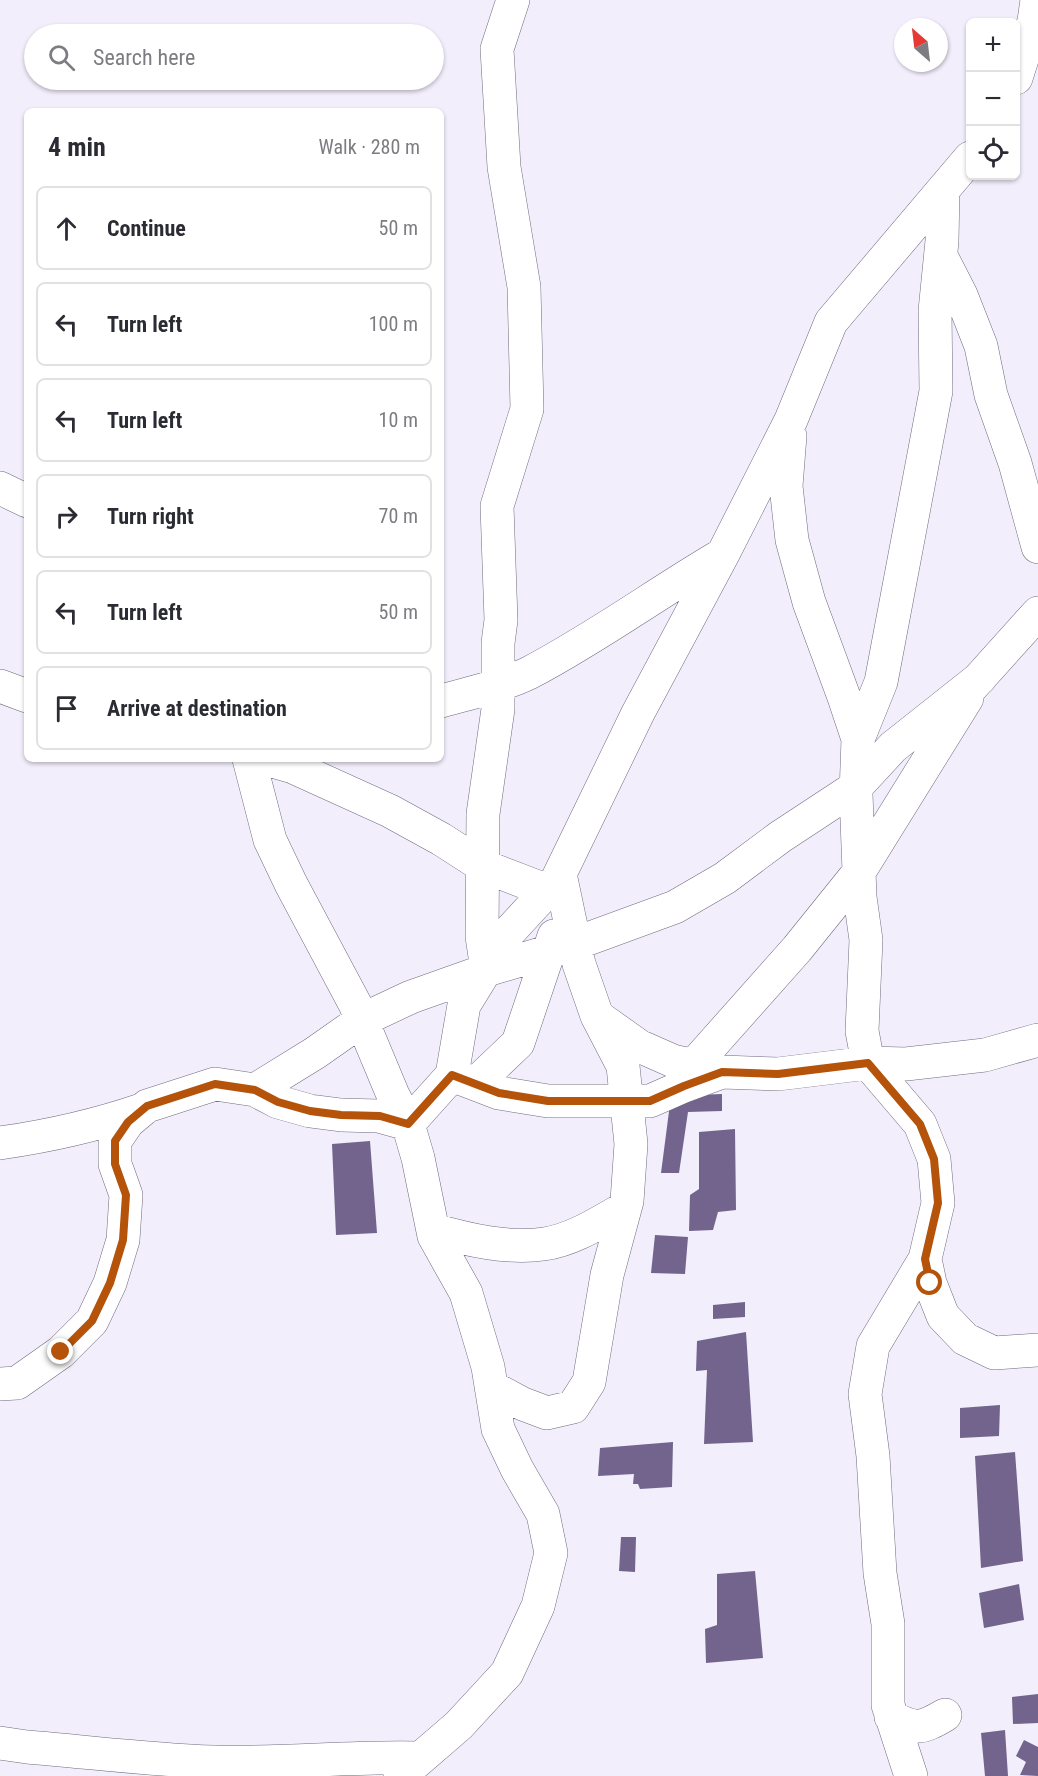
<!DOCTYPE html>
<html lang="en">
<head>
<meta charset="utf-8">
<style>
	body { margin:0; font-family:"Roboto Condensed",sans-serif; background:#f7f7f7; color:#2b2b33 }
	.controls { position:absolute; right:18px; top:18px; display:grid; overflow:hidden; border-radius:9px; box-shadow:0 2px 4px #0004 }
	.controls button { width:54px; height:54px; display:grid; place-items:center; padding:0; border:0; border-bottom:2px solid #e1e1e2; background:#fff; color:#2b2b33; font:30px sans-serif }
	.compass { position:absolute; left:894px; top:18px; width:54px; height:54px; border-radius:50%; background:#fff; box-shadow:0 2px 4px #0004; rotate:332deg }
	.stop { position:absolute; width:18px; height:18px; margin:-14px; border:4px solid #b45309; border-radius:50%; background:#fff }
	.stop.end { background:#b45309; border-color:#fff; box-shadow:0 2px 6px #0008 }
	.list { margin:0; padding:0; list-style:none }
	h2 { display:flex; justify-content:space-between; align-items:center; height:78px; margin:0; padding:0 24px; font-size:26px }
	h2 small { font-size:20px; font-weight:400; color:#7c7c81 }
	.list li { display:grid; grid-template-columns:39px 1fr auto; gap:18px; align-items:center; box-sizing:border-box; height:84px; margin:0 12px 12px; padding:0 12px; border:2px solid #e1e1e2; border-radius:9px }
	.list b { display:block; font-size:22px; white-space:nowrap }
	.list em { font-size:20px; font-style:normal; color:#7c7c81 }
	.icon { flex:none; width:33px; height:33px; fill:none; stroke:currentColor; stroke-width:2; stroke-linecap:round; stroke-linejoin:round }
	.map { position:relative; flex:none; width:1038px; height:1776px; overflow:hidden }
	.search { position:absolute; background:#fff; box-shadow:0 2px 4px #0004; left:24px; top:24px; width:420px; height:66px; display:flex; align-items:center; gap:15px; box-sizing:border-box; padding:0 21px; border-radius:33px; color:#7c7c81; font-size:22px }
	.panel { position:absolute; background:#fff; box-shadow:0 2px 4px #0004; left:24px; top:108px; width:420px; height:654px; border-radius:9px }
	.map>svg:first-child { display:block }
</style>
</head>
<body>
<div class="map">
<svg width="1038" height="1776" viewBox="0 0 1038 1776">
	<rect width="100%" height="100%" fill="#f2eefc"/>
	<path fill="#72648d" d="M 722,1094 L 722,1111 L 688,1112 L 679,1173 L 661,1173 L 671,1096 Z
		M 735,1129 L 736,1210 L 718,1212 L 713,1230 L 689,1231 L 690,1195 L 699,1189 L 699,1132 Z
		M 370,1141 L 377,1233 L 336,1235 L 332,1144 Z
		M 655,1235 L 688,1237 L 685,1274 L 651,1273 Z
		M 745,1302 L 745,1317 L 713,1319 L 713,1305 Z
		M 746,1332 L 753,1442 L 704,1444 L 707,1370 L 696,1371 L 697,1341 Z
		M 1000,1405 L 999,1436 L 960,1438 L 960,1408 Z
		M 673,1442 L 672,1487 L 640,1489 L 638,1484 L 633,1484 L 634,1474 L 598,1476 L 600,1448 Z
		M 1015,1452 L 1023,1561 L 981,1568 L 975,1456 Z
		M 621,1537 L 636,1537 L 635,1572 L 619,1571 Z
		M 755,1571 L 763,1658 L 706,1663 L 705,1629 L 717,1625 L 717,1574 Z
		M 1019,1584 L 1024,1620 L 984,1628 L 979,1593 Z
		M 1038,1694 L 1038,1723 L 1013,1724 L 1012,1697 Z
		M 1005,1730 L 1008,1776 L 985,1776 L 981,1733 Z
		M 1024,1740 L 1038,1747 L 1038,1776 L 1020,1775 L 1026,1762 L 1016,1756 Z"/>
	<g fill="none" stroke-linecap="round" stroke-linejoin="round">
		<g stroke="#716b7f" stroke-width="34">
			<path id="street" d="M 1016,78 L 1034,21 L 1037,0
				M 941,256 L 961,295 L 981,346 L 991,395 L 1015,463 L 1038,547
				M 790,436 L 786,486 L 792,540 L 809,602 L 844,697 L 858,739 L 856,794 L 860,897 L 866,940 L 862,1031 L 868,1063 L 920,1124 L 934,1159 L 938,1203 L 925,1259 L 873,1346 L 865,1394 L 873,1456 L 880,1573 L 888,1624 L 888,1705 L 911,1776
				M 0,488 L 27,501
				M 0,686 L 27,696
				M 966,693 L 1038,613
				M 441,701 C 470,693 502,686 529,673 C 596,638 657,593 722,555
				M 858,739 L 881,682 L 936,391 L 935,311 L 942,241 L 943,190
				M 249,759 L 270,840 L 291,884 L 355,1004 L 393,1095 L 408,1124
				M 265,759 L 293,767 L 390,811 L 441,839 L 483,866 L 548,891
				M 487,970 L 482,936 L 483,814 L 498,709 L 498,643 L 501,620 L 497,506 L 527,409 L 524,287 L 504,167 L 497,49 L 513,0
				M 601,1019 L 639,1046 L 673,1061 L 714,1070
				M 693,1066 L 797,949 L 859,872 L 967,698
				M 452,1075 L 499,1093 L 548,1101 L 650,1101 L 684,1086 L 722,1072 L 778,1074 L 868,1063 L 906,1064 L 985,1055 L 1038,1040
				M 475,1084 L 518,1043 L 554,936
				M 255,1090 L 315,1053 L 362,1020 L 411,997 L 487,970 L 574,944 L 675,907 L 725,878 L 780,837 L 856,787 L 893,747 L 980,678
				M 0,1143 C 49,1136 94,1126 141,1110
				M 433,1230 C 469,1240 506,1249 544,1244 C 573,1240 600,1222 625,1208
				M 925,1259 L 930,1283 L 943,1316 L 965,1339 L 994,1353 L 1038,1350
				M 0,1384 L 17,1383 L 61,1352 L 92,1321 L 110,1283 L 123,1240 L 126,1195 L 115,1164 L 115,1141 L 128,1122 L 147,1106 L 215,1084 L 255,1090 L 278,1102 L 310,1111 L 341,1115 L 379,1116 L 408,1124
				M 491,1387 L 523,1404 L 547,1413 L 573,1407 L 589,1382 L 607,1275 L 627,1201 L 631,1144 L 623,1066 L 597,1016 L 579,964 L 560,874
				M 891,1717 C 916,1730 921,1729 945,1715
				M 0,1743 L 27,1747 C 89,1752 151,1760 214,1762 C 283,1764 351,1756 420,1758
				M 400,1776 L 459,1725 L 507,1673 L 538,1606 L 551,1553 L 543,1514 L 517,1469 L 498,1429 L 488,1367 L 466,1293 L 434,1236 L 418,1158 L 408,1124 L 452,1075 L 464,1005 L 509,932 L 557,880 L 638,713 L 723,554 L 791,420 L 831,322 L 970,158"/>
		</g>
		<use href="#street" stroke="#fff" stroke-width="33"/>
	</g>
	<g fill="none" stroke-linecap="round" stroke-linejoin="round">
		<path stroke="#b45309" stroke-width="8" d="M 61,1352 L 92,1321 L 110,1283 L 123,1240 L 126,1195 L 115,1164 L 115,1141 L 128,1122 L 147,1106 L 215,1084 L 255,1090 L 278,1102 L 310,1111 L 341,1115 L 380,1116 L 408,1124 L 452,1075 L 499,1093 L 548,1101 L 650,1101 L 684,1086 L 722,1072 L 778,1074 L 868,1063 L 920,1124 L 934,1159 L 938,1203 L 925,1259 L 930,1283"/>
	</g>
</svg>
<div class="controls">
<button>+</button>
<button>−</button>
<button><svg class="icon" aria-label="locate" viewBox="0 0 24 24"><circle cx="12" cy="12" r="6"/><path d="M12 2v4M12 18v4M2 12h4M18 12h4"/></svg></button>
</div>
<svg class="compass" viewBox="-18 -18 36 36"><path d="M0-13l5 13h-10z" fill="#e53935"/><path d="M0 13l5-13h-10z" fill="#7c7c81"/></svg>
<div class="stop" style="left:930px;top:1283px"></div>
<div class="stop end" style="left:61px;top:1352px"></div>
<div class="search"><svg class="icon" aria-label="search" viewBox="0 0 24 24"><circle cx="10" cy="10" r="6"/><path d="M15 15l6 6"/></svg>Search here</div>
<section class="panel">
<h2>4 min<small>Walk · 280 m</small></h2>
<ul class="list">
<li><svg class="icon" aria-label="ahead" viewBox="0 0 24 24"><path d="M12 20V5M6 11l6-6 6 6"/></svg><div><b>Continue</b></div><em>50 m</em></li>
<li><svg class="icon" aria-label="left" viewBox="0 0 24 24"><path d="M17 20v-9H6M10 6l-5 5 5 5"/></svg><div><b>Turn left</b></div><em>100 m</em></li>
<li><svg class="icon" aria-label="left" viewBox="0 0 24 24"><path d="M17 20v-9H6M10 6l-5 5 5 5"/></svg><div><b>Turn left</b></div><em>10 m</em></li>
<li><svg class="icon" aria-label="right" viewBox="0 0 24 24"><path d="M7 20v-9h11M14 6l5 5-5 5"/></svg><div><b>Turn right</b></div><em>70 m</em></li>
<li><svg class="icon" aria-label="left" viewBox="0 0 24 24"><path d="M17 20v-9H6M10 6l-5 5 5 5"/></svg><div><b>Turn left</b></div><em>50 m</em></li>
<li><svg class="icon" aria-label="arrive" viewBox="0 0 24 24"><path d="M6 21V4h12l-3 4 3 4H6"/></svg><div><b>Arrive at destination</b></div></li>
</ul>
</section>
</div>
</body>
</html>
